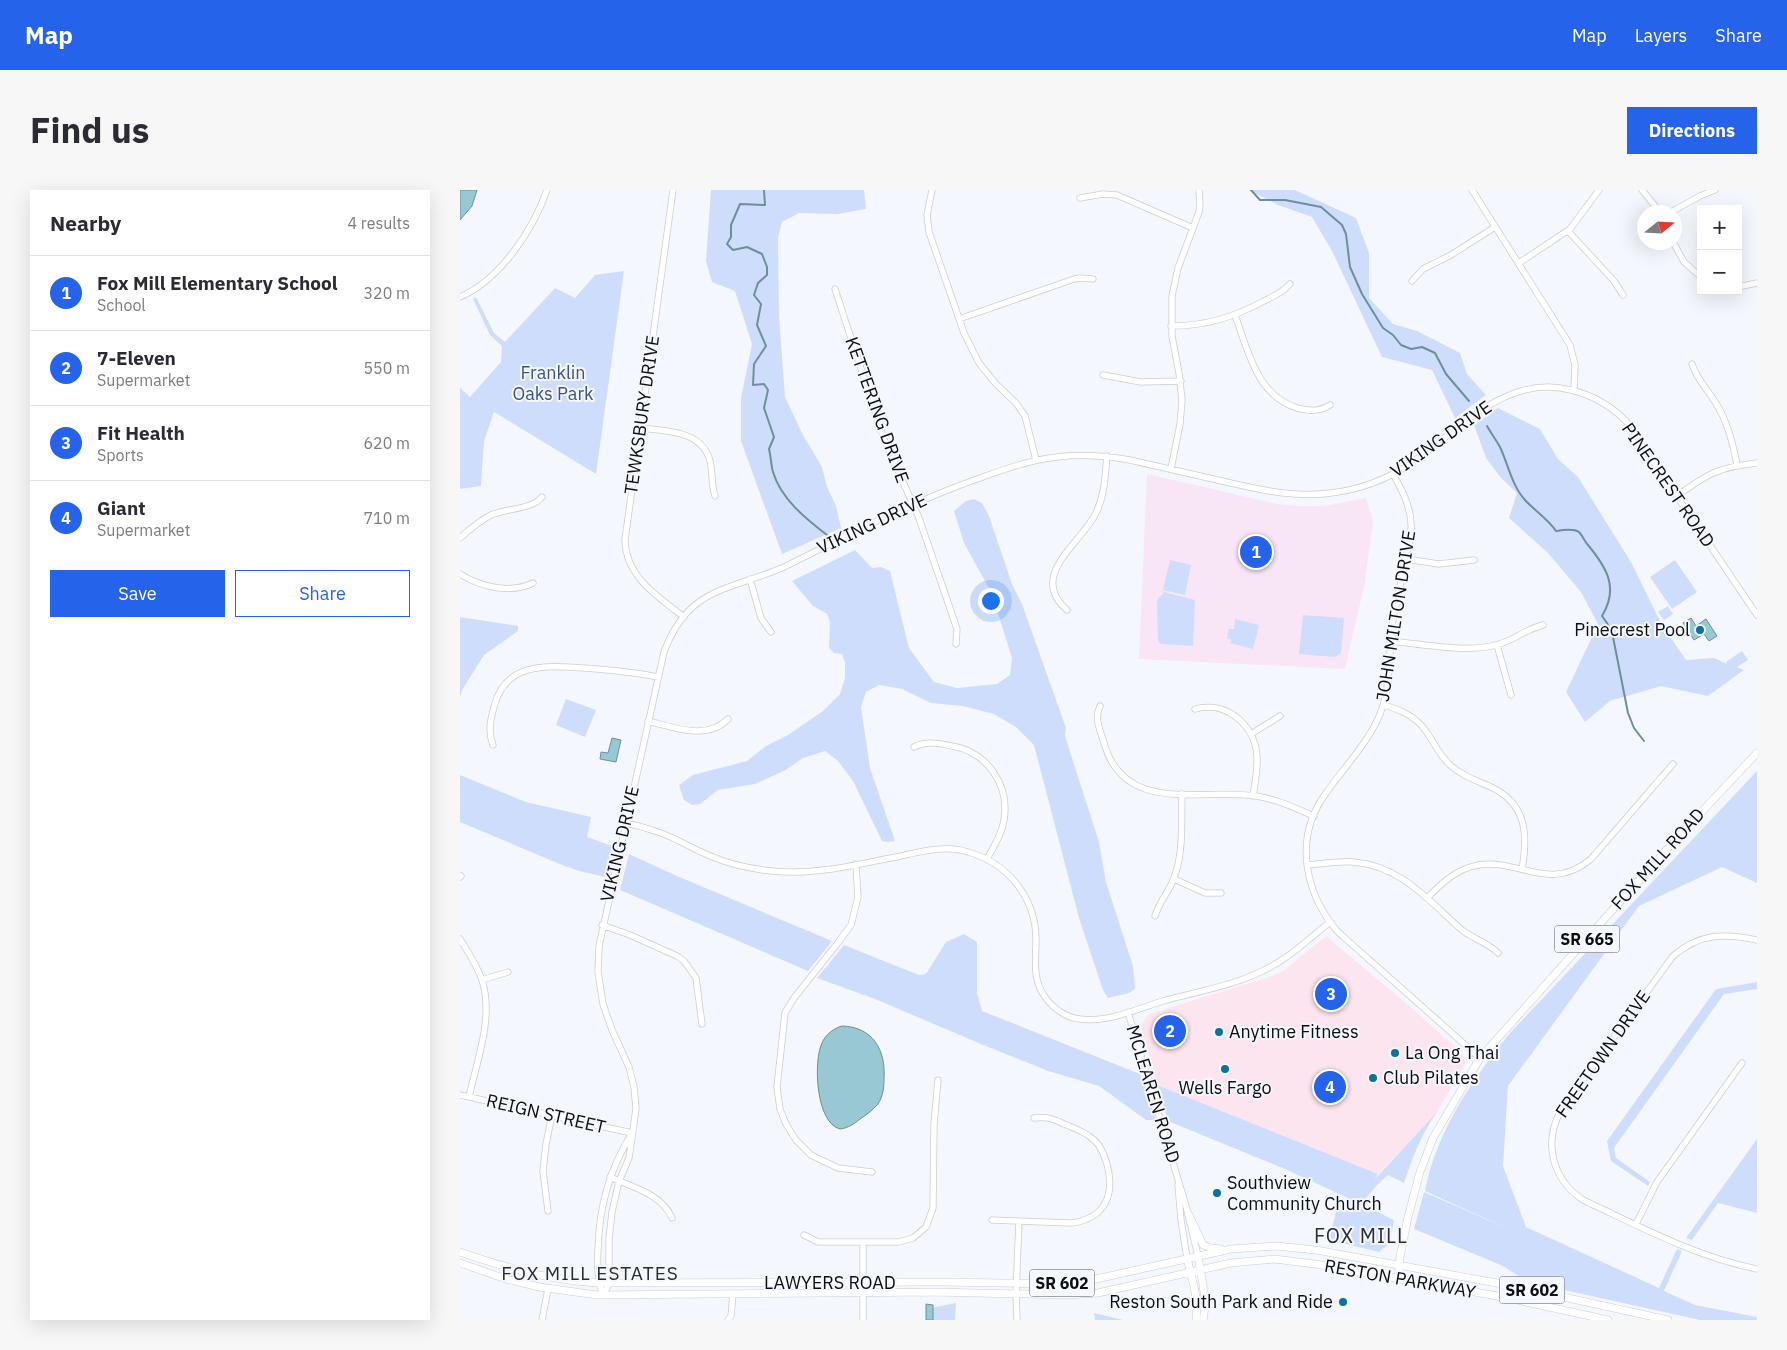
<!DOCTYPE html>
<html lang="en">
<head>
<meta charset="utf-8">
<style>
	body { margin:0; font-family:"IBM Plex Sans",sans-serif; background:#f7f7f7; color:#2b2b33 }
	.controls { position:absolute; right:15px; top:15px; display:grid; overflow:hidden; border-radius:0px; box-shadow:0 5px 20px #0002 }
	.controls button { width:45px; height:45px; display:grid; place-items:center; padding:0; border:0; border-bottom:1px solid #e1e1e2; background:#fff; color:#2b2b33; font:25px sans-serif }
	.compass { position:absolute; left:1177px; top:15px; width:45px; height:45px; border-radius:50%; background:#fff; box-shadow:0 5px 20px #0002; rotate:72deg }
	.you { position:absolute; left:530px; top:410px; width:18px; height:18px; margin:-12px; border:4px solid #fff; border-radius:50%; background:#1a73e8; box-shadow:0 0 0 8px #1a73e833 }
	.badge { display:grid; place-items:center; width:32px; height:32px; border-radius:50%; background:#2563eb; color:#fff; font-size:16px; font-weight:700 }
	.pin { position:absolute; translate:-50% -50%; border:2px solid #fff; box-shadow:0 1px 5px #0006 }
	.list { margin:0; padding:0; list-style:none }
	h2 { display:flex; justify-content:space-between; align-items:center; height:65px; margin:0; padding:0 20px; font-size:21px }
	h2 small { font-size:16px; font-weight:400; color:#7c7c81 }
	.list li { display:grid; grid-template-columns:32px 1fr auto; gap:15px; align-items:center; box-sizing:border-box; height:75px; padding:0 20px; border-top:1px solid #e1e1e2 }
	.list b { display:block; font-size:19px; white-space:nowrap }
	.list p { margin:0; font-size:16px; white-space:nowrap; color:#7c7c81 }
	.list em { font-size:16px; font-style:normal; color:#7c7c81 }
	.actions { display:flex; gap:10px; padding:15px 20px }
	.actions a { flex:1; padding:11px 0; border:1px solid #2563eb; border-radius:0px; text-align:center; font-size:18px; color:#2563eb }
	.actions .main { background:#2563eb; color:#fff }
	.map { position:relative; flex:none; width:1297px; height:1130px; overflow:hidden; border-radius:0px }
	header { display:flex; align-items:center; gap:30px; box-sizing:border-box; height:70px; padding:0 25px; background:#2563eb; color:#fff }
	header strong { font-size:24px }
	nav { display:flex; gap:28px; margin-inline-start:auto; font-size:18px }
	.intro { display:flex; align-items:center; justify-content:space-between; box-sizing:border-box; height:120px; padding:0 30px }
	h1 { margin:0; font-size:35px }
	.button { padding:12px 22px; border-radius:0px; background:#2563eb; color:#fff; font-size:18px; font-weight:700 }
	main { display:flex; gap:30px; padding:0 30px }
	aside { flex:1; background:#fff; border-radius:0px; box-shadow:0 5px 20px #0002 }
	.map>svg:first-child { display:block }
</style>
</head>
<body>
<header>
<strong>Map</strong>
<nav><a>Map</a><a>Layers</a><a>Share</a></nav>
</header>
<div class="intro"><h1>Find us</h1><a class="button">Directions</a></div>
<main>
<aside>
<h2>Nearby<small>4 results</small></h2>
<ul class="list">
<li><span class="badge">1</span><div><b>Fox Mill Elementary School</b><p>School</p></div><em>320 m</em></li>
<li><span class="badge">2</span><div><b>7-Eleven</b><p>Supermarket</p></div><em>550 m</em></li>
<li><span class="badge">3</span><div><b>Fit Health</b><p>Sports</p></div><em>620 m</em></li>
<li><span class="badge">4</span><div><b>Giant</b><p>Supermarket</p></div><em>710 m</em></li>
</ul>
<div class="actions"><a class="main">Save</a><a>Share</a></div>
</aside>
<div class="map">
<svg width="1297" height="1130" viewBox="0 0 1297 1130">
	<rect width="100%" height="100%" fill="#f4f7fd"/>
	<path fill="#fde5f0" d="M 866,746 L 940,808 L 1000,861 L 1004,867 L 1005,874 L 976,924 L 918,984 L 697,895 L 682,840 L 681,835 L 689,824 L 807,788 L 823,781 Z"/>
	<path fill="#f8e6f7" d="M 687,284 L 817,314 L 836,316 L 864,316 L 906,308 L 913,331 L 905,392 L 885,479 L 679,469 Z"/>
	<path fill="#cfddfc" d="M 251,0 L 404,0 L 406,19 L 377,24 L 339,23 L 322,32 L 318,47 L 319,126 L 325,207 L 343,245 L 362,277 L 367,297 L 376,316 L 381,338 L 322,364 L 281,251 L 281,208 L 292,154 L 275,101 L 252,92 L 246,71 Z
		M 789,0 L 835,0 L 896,28 L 909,63 L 909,108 L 933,134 L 957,141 L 1000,163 L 1007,184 L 1026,205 L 995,228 L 972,180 L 922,167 L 872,61 L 852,27 L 818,15 Z
		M 164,81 L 136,284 L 34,222 L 24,251 L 21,296 L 0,299 L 0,198 L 10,207 L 41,172 L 42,156 L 30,145 L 13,109 L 16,107 L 34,143 L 45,152 L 95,98 L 115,108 L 135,85 Z
		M 1038,218 L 1080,239 L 1098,269 L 1118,287 L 1171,372 L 1202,435 L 1226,470 L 1254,468 L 1267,474 L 1266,472 L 1282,461 L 1288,470 L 1277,477 L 1284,480 L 1248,506 L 1201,496 L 1150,511 L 1125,532 L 1106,502 L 1138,434 L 1121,402 L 1088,363 L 1049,328 L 1057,303 L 1041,288 L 1026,268 L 1014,235 Z
		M 514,309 L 522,313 L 529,326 L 552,394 L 562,414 L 606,538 L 605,546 L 639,652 L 646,692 L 673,776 L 675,799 L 669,803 L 648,808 L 643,800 L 619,728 L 574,555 L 556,537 L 534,524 L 503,516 L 471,513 L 442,499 L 419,495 L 406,502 L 401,517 L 410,578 L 435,651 L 428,652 L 422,651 L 393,591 L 378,571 L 365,561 L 343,568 L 324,581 L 295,594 L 258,600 L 240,614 L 232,615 L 224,610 L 219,595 L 233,585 L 287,571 L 306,556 L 328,545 L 363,521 L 380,504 L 385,488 L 385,472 L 382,464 L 374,463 L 369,458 L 370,432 L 367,424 L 353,416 L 332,391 L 395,360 L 412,378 L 421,377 L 430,381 L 449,458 L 474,492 L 497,498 L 537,494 L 550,485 L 552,468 L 532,404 L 504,353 L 494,321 L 506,311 Z
		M 710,370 L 731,375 L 725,405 L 703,400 Z
		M 1215,370 L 1237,402 L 1212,419 L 1190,387 Z
		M 704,402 L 735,410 L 733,456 L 701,454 L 698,451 L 697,410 Z
		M 1208,416 L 1213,424 L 1204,430 L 1198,422 Z
		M 843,425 L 884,428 L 881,463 L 875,467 L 839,464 Z
		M 0,427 L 58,436 L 58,441 L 24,465 L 2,500 L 0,508 Z
		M 775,429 L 799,435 L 793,459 L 770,453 L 771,449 L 767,448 L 769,439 L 774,439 Z
		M 106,509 L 136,520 L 125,547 L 96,535 Z
		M 1297,581 L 1297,693 L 1262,677 L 1179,716 L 1048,896 L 1043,976 L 1066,1037 L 1199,1098 L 1217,1059 L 1222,1061 L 1204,1101 L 1235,1115 L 1297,1127 L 1297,1130 L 1240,1130 L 1068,1092 L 1043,1076 L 954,1039 L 964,1002 L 1051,1040 L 965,1001 C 977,940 1013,888 1051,842 Z
		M 0,585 L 66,612 L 131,627 L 127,647 L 152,656 L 145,687 L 119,681 L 102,675 L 0,632 Z
		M 169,664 L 217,686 L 372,751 L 348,781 L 160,700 Z
		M 504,744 L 517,752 L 517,802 L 522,821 L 680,884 L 696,930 L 686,930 L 639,896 L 588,881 L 521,854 L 415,809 L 357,788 L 384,755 L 459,785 L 466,784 L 486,752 Z
		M 1297,792 L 1297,799 L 1264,804 L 1154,958 L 1156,968 L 1190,992 L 1188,996 L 1151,971 L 1147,951 L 1256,799 Z
		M 697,895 L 918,984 L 914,990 L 977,922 C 961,945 953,966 944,993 L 928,985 L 917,995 L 901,1014 L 934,1030 L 930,1053 L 919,1062 L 869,1050 L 876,1022 L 888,1008 L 825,979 L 708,931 Z
		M 1297,949 L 1297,1023 L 1258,1013 L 1232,1050 L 1226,1048 Z
		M 496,1113 L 495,1130 L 472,1130 L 470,1118 Z
		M 634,1123 L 663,1130 L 635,1130 Z"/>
	<path fill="#97c8d3" stroke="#6d9098" d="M 0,0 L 17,0 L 12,16 L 0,30 Z
		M 1231,428 L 1236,436 L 1246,429 L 1257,446 L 1249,451 L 1244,444 L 1234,450 L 1223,433 Z
		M 152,548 L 161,550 L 156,572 L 140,569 L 141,562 L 148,563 Z
		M 382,836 C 413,837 426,860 424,889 C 424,898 423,906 418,914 C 413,920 406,925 400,929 C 394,934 388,938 380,939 C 356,933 353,872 362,853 C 365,845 374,838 382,836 Z
		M 466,1114 L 473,1115 L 473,1130 L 466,1130 Z"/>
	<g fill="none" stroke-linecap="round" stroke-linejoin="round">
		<path stroke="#6d9098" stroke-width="2" d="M 304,0 L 305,15 L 280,14 L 271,35 L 271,47 L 267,54 L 273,60 L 287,57 L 302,64 L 307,77 L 307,85 L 298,93 L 294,105 L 301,114 L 297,135 L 306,156 L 294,174 L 293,195 L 304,194 L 308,200 L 304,218 L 314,247 L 309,259 C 311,267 311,275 313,282 C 321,309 346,329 367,345
			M 791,0 L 800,10 L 825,10 L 861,17 L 882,35 L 886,44 L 890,77 L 902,104 L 923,138 L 933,145 L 941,155 L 951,159 L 962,157 L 975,163 L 986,184 L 1009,211
			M 1027,236 C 1031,243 1036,250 1040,257 C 1048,274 1052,296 1065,310 C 1075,321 1088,329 1096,341 C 1102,340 1113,338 1119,342 C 1122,345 1125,352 1128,355 C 1147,378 1159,398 1142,426 L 1147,433 L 1153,447 L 1168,523 L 1174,538 L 1184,551"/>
		<g stroke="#cacdd3" stroke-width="7">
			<path id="minor" d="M 213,0 L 165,350 C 166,387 197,406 224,427
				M 472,0 L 467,25 L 469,42 L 504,143 L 519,173 L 536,194 L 556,213 L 565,226 L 576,270
				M 1012,0 L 1110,155 L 1115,175 L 1114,201
				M 1182,0 L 1200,22
				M 620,8 L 643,4 L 657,5 L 733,38
				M 1211,22 L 1240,6 L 1255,0
				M 1108,41 L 1154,91 L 1163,105
				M 1213,52 L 1224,72 L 1241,87
				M 1059,73 L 1110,39 L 1139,0
				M 952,91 L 963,79 L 991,65 L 1035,37
				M 1278,97 L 1297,93
				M 375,99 L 424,249 L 459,328 L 497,439 L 496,454
				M 0,107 C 40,90 73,40 87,0
				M 775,125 C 788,160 796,205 837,218 C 849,221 859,222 870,215
				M 499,129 L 614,89 L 620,88 L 633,89
				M 711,136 C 746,136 774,127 804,111 C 814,106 823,102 830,94
				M 1232,174 C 1237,190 1249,201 1257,215 C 1268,233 1273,253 1277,275
				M 643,185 L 681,192 L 721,191
				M 180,238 C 206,241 242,240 250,271 C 253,283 251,294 255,306
				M 711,279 L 720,234 L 722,210 L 719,183 L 712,146 L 712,106 L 718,78 L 739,22 L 740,14 L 739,0
				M 933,284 C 942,300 950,315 951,333 C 952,345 949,356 946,367 C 942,388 937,409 933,430 C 928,461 932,495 920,524 C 907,556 880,581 862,609 C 834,652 846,705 878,742 L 1020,868
				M 1217,306 C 1247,284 1259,277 1297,273
				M 0,348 C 10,339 19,331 31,325 C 47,318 71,320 82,307
				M 946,369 L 979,374 L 1014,370
				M 0,384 C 21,397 50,404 73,393
				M 290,389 L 301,428 L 311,442
				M 607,420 C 567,385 622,353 636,323 C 645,305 645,285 647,266
				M 930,451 C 961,454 1007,463 1036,455 C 1053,451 1066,439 1083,435
				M 1037,455 L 1051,505
				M 924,515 C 937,519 951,524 961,535 C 972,547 977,563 990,575 C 1002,586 1016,590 1031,597 C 1067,614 1068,645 1062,679
				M 640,516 C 634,528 640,540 644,553 C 664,625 741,598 796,606 C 816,609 835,618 854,626
				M 735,519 C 766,510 795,535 797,566 C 798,579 795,593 793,606
				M 188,531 C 213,537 247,551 268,529
				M 791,544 L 820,526
				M 33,555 C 28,542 30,531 34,517 C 45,471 88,476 125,478 C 150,480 174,482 198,487
				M 454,557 C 466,551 479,553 492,556 C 527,562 550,595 544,630 C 542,644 534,656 527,669
				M 165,633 C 176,635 187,638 198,642 C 216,648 231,658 248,665 C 273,676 301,681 327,682 C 366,683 403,673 441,666 C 463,661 486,655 508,662 C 548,673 576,708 576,750 C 576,770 572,789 585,807 C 593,818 606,828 620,829 C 647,833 677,819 703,811 C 739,801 779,795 812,776 C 833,765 851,747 870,732
				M 396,674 L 398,707 L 391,735 L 377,754 L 334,808 L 325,823 L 317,897 L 320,919 L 326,934 L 336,950 L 351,965 L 378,978 L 412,982
				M 847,675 C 862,674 878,671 893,672 C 940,675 969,711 1002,740 C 1013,749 1027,752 1038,763
				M 0,687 L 1,686
				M 714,689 L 745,703 L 761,703
				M 967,708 C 980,695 992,683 1010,677 C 1055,663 1087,706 1131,669 L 1213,574
				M 695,726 C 699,712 709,702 714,688 C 724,662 721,632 722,604
				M 142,735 L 170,745 L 217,766 L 224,771 L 236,788 L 242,834
				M 0,749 C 8,762 17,775 22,790 C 34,827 17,870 9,907
				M 1297,750 C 1264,743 1240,743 1213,766 L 1101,920 C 1083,953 1092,989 1123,1010 C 1179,1036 1236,1067 1297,1079
				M 22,790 L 48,782
				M 668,822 L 726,1016 L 738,1066
				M 0,905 L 172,943
				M 150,987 C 172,997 202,1004 212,1028
				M 718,995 L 721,1030 L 727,1068
				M 88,1021 L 83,981 L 86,954 L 92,925
				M 532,1030 L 612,1033 C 646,1028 655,1004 647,974 C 644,965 641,956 634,950 C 626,942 614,938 604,934 C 594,929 586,926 574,928
				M 1176,1034 L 1197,992 L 1282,873
				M 344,1045 L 358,1052 L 439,1052 L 453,1048 L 466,1037 L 473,1018 L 474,934 L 478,890
				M 403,1053 L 403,1130
				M 143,1105 L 149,1094 L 149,1049 L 152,1022 L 159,991 L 169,968 L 176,919 L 174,897 L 169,877 L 152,840 L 143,814 L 138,782 L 139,756 L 204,462 C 228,398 266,401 322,378 C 387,346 451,312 520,288 C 545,279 570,270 597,267 C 621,264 646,266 670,270 C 700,277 731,284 762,291 C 801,300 838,309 878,302 C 903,298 927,289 948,275 C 999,242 1044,183 1111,200 C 1132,205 1150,215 1166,231 L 1297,425
				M 143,1105 C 137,1090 137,1075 138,1059 C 139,1018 149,980 171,945
				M 82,1130 L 88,1099
				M 268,1130 L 271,1126 L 273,1104
				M 557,1130 L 556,1104 L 559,1031"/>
		</g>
		<g stroke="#cacdd3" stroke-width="8">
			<path id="major" d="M 729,1025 L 743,1055 L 751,1058 L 761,1059
				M 0,1062 C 47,1078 88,1090 138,1093 L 482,1092 L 593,1094 L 636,1089 L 771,1059 L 816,1056 L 856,1060 L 1053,1096 L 1208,1130
				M 738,1066 C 741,1087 748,1109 743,1130
				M 727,1068 C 732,1089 739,1109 736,1130
				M 0,1073 L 46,1089 L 79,1097 L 137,1105 L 475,1102 L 607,1105 L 638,1103 L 771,1073 L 814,1069 L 855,1074 L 1043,1107 L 1148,1130
				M 938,1089 L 940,1067 L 948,1027 L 960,982 L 973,948 L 1020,868 L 1216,649 L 1297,563"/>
		</g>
		<use href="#minor" stroke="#fff" stroke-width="5.5"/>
		<use href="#major" stroke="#fff" stroke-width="7"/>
	</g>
	<g fill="#07739e" stroke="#f4f7fd" stroke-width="2">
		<circle cx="1240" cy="440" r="5"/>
		<circle cx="759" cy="842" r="5"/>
		<circle cx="935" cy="863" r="5"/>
		<circle cx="765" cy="879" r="5"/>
		<circle cx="913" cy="888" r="5"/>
		<circle cx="757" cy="1003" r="5"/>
		<circle cx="883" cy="1112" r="5"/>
	</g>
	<g text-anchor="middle" stroke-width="4" stroke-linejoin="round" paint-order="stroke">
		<g fill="#f4f7fd" stroke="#525356" stroke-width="1">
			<rect x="1094.5" y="735.5" width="65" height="27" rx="4"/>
			<rect x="569.5" y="1079.5" width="65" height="27" rx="4"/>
			<rect x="1039.5" y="1086.5" width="65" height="27" rx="4"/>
		</g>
		<g font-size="16" font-weight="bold" fill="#0c0d0f">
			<text x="1127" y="755">SR 665</text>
			<text x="602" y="1099">SR 602</text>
			<text x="1072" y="1106">SR 602</text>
		</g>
		<g font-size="18" fill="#3e5283" stroke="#f4f7fd">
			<text x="93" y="189">Franklin<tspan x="93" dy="21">Oaks Park</tspan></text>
		</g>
		<g font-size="18" fill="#0c0d0f" stroke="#f4f7fd">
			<text transform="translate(417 220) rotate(70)" y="6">KETTERING DRIVE</text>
			<text transform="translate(182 225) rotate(-82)" y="6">TEWKSBURY DRIVE</text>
			<text transform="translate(981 249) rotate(-35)" y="6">VIKING DRIVE</text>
			<text transform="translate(1208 295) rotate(55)" y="6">PINECREST ROAD</text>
			<text transform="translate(412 334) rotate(-25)" y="6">VIKING DRIVE</text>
			<text transform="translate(936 426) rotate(-81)" y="6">JOHN MILTON DRIVE</text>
			<text transform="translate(160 654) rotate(-77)" y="6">VIKING DRIVE</text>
			<text transform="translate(1198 669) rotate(-48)" y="6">FOX MILL ROAD</text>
			<text transform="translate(1143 864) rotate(-55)" y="6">FREETOWN DRIVE</text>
			<text transform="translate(693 904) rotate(73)" y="6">MCLEAREN ROAD</text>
			<text transform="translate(86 924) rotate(13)" y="6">REIGN STREET</text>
			<text transform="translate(940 1089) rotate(10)" y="6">RESTON PARKWAY</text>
			<text x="370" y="1099">LAWYERS ROAD</text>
		</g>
		<g font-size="18" fill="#0c0d0f" stroke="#f4f7fd" text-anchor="start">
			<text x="1230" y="446" text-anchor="end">Pinecrest Pool</text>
			<text x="769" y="848">Anytime Fitness</text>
			<text x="945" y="869">La Ong Thai</text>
			<text x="923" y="894">Club Pilates</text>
			<text x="765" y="904" text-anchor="middle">Wells Fargo</text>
			<text x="767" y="999">Southview<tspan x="767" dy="21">Community Church</tspan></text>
			<text x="873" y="1118" text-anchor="end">Reston South Park and Ride</text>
		</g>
		<g font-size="19" letter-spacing="1" fill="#2a2c31" stroke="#f4f7fd">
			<text x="130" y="1090">FOX MILL ESTATES</text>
		</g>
		<g font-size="20" letter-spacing="1" fill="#2a2c31" stroke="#f4f7fd">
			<text x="901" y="1053">FOX MILL</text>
		</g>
	</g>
</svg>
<div class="controls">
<button>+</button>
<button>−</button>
</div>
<svg class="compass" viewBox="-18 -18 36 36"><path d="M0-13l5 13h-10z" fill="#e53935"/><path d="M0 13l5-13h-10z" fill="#7c7c81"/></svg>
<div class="you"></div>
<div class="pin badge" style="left:796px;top:362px">1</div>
<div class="pin badge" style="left:710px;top:841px">2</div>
<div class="pin badge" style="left:871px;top:804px">3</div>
<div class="pin badge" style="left:870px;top:897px">4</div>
</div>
</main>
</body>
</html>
